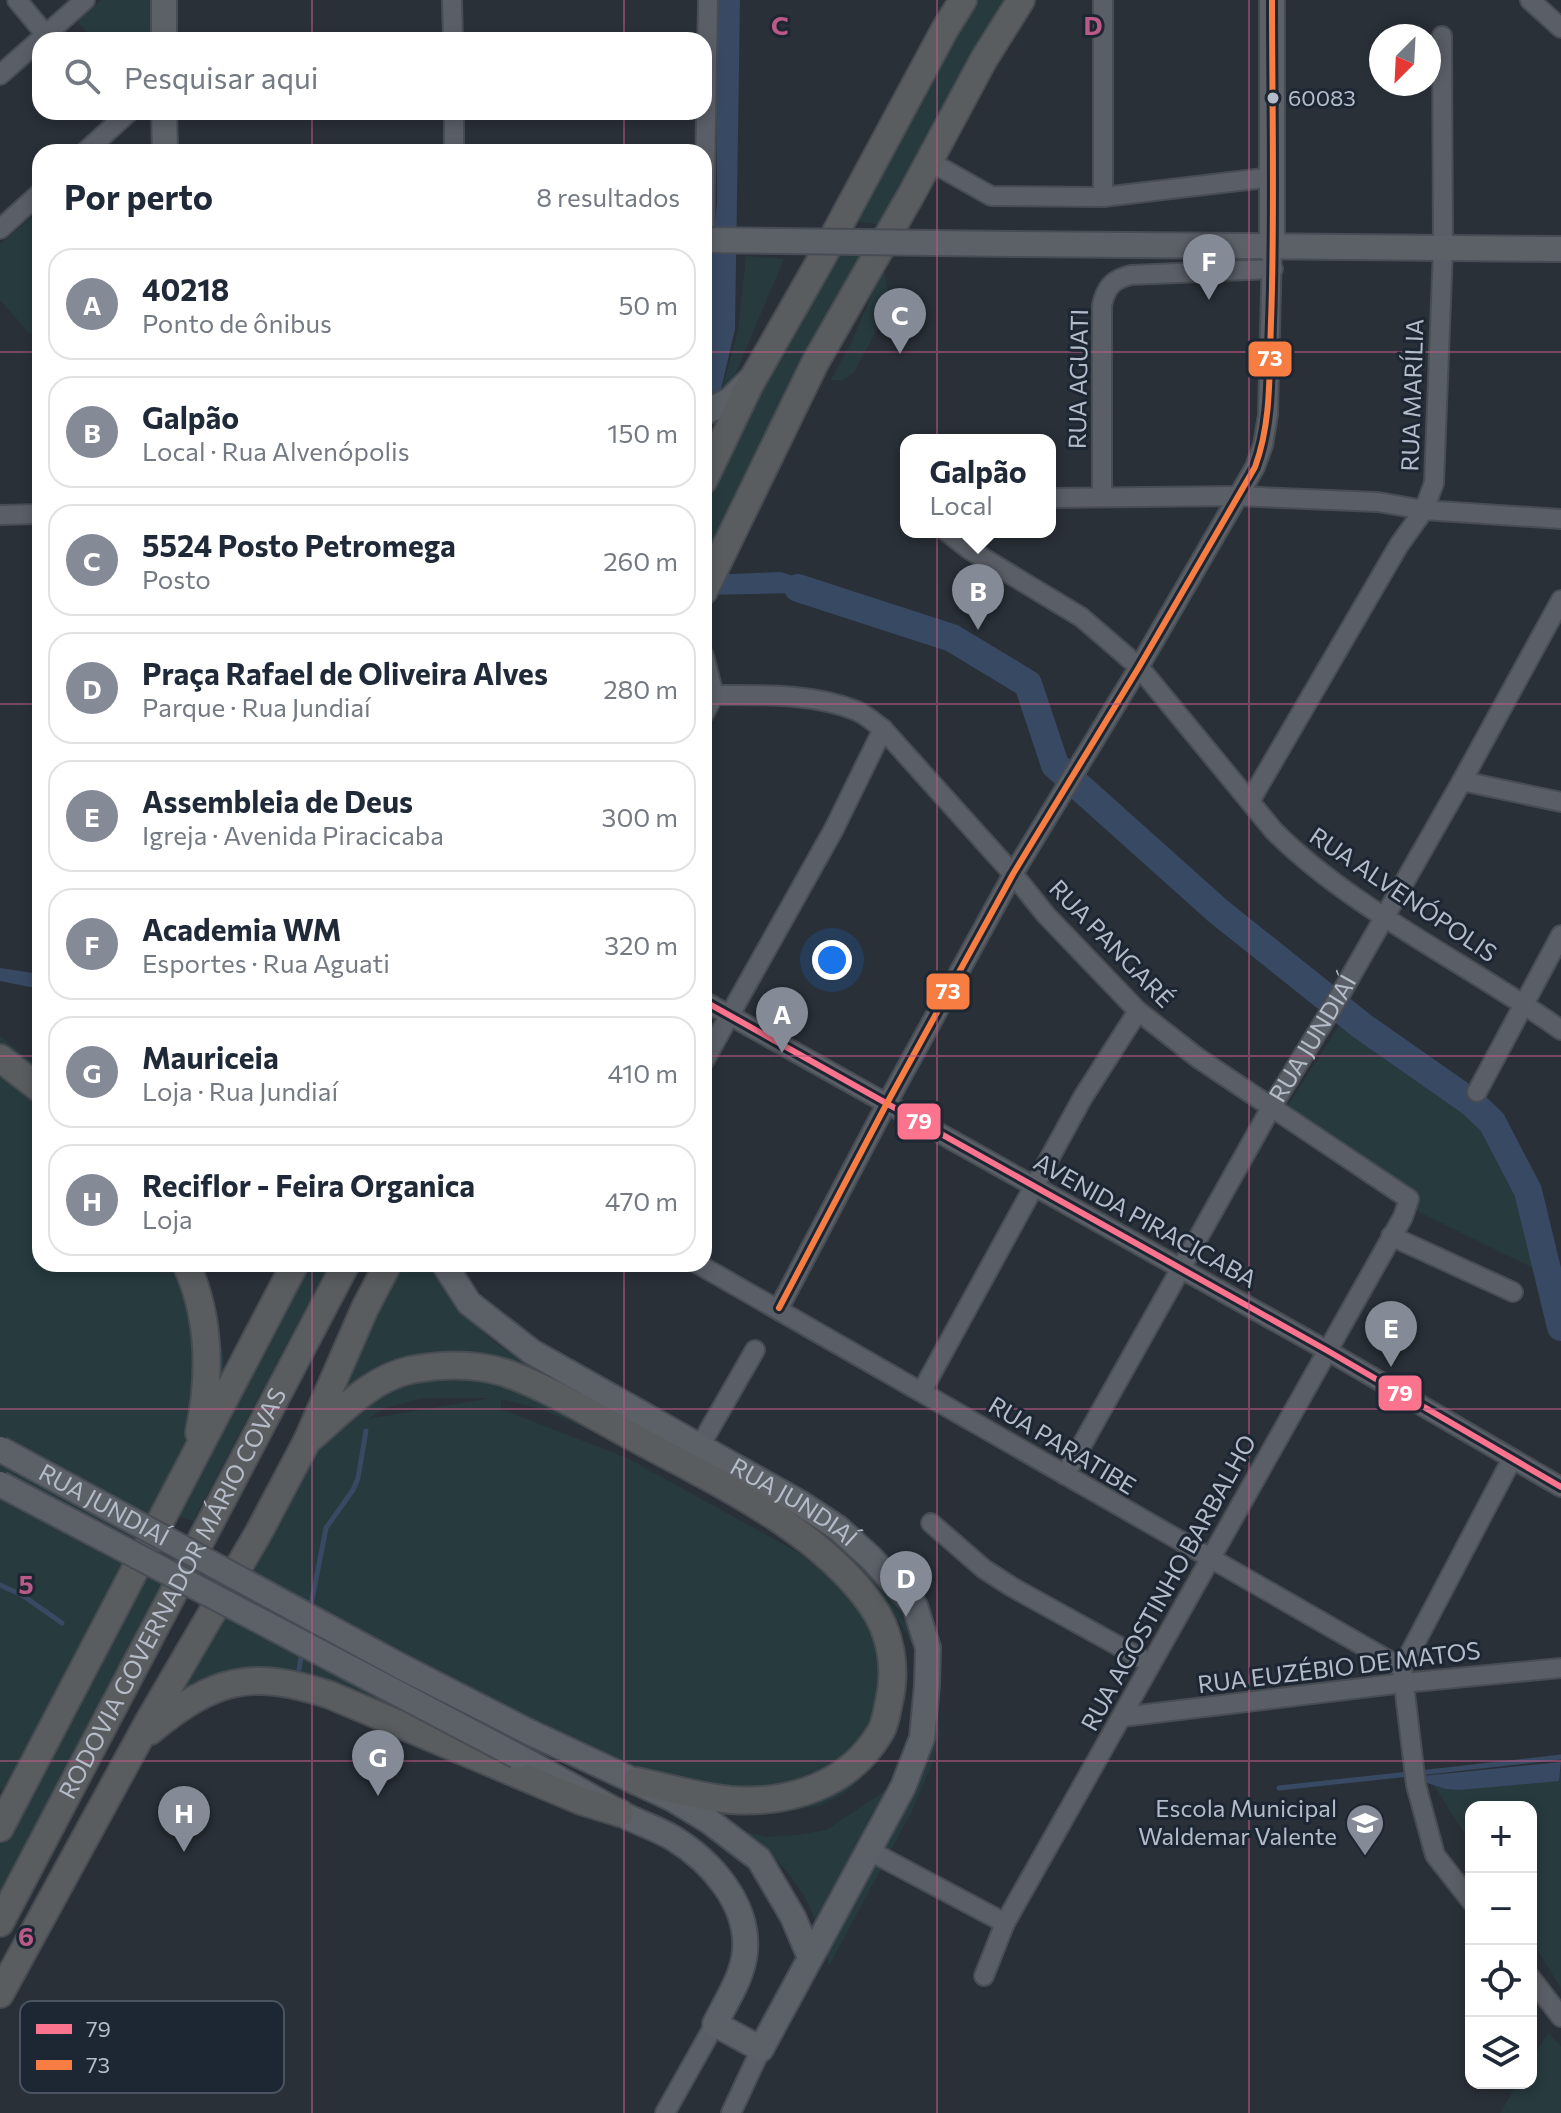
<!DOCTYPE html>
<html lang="pt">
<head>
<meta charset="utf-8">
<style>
	body { margin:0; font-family:Commissioner,sans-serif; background:#f2f2f3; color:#1f2937 }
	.controls { position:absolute; right:24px; bottom:24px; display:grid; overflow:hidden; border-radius:16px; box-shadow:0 4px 12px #0003 }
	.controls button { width:72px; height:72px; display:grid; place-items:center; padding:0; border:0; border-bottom:2px solid #e0e1e3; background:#fff; color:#1f2937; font:40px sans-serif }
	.compass { position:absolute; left:1369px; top:24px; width:72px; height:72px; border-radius:50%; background:#fff; box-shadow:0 4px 12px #0003; rotate:204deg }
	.you { position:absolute; left:832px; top:960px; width:28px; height:28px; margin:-20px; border:6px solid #fff; border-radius:50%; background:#1a73e8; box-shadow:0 0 0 12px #1a73e833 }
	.badge { display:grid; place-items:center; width:52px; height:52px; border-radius:50%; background:#848b96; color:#fff; font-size:26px; font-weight:700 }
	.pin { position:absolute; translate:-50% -66px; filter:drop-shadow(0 2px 4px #0008) }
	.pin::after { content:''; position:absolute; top:42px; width:28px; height:24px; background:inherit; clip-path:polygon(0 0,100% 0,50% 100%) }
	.popup { position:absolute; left:900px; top:434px; width:156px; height:104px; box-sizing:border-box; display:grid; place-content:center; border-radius:16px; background:#fff; filter:drop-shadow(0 2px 6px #0005); font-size:26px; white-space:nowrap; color:#747a83 }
	.popup b { font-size:30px; color:#1f2937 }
	.popup::after { content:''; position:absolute; left:50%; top:100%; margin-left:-16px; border:16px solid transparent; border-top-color:#fff }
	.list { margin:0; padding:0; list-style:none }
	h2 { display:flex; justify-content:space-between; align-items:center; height:104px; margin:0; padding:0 32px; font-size:34px }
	h2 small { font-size:26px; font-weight:400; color:#747a83 }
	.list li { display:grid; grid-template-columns:52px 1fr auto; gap:24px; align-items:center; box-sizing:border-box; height:112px; margin:0 16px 16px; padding:0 16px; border:2px solid #e0e1e3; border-radius:24px }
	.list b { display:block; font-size:30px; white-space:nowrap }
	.list p { margin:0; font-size:26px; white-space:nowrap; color:#747a83 }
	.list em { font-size:26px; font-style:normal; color:#747a83 }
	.icon { flex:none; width:44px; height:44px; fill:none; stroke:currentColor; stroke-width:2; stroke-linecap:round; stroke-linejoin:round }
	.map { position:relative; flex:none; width:1561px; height:2113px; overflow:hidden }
	.search { position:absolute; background:#fff; box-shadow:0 4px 12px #0003; left:32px; top:32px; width:680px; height:88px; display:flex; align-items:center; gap:20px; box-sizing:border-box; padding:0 28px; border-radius:24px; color:#747a83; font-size:30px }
	.panel { position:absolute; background:#fff; box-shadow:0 4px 12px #0003; left:32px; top:144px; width:680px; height:1128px; border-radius:24px }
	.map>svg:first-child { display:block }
</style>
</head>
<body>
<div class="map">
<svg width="1561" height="2113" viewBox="0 0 1561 2113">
	<rect width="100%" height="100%" fill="#2a3038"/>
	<path fill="#273a3e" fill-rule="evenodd" d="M 101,0 L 152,0 L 152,40 L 94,40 L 77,21 Z
		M 977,0 L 1016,0 L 882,225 L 851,220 L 950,41 Z
		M 40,210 L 40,325 L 30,334 L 0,300 L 0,244 Z
		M 835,250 L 866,255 L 704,558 L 704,496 Z
		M 746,256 L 784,259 L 727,394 L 718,402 L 738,331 Z
		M 883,268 L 890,299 L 881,322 L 854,372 L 843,380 L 831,380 L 853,339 Z
		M 1341,1023 L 1472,1103 L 1516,1194 L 1535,1269 L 1409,1207 L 1284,1111 Z
		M 0,1036 L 40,1068 L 40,1264 L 202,1264 L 212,1293 L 224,1359 L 221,1407 L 29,1776 L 0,1790 Z
		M 305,1264 L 329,1264 L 193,1521 L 174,1515 Z
		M 395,1264 L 445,1264 L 463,1307 L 478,1327 L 495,1343 L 536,1370 L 843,1550 L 884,1582 L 935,1651 L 940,1734 L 934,1760 L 912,1811 L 829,1966 C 820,1924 803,1880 767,1853 C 753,1842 734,1834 719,1825 L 766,1837 L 797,1835 L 826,1830 L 883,1792 L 904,1770 L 922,1712 L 916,1652 L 904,1629 L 881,1595 L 843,1564 L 700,1478 L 541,1409 L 501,1399 L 501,1409 L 627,1458 L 799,1553 L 866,1607 L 897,1674 L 901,1712 L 895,1738 L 876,1765 L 845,1793 L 821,1805 L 775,1814 L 723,1807 L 691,1796 L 565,1737 L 542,1722 L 515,1774 L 286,1677 L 153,1713 ZM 423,1398 L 492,1398 L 367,1419 L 386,1408 Z
		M 144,1568 L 166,1581 L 90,1730 L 0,1895 L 0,1837 Z
		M 1561,1771 L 1561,1988 L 1531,1940 L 1531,1807 L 1471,1807 L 1471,1844 L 1433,1784 Z
		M 1548,2033 L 1561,2046 L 1561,2113 L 1500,2113 L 1518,2083 L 1531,2083 L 1531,2061 Z"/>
	<path fill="#384963" d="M 716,0 L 740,0 L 735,329 L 718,402 L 704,400 L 704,320 L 717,203 Z
		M 781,572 L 841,592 L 832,604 L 792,593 L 704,595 L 704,575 Z
		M 0,968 L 40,974 L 40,989 L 0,981 Z
		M 1561,1762 L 1559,1781 L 1459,1790 L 1446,1789 L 1421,1781 L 1422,1776 Z"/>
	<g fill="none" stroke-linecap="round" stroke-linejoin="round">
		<path stroke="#384963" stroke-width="5" d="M 0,1585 L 22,1595 L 62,1623
			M 310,1610 L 326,1528 L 353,1490 L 358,1478 L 366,1431
			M 299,1669 L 302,1652
			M 1419,1773 L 1561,1757
			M 1279,1788 L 1409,1774"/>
		<path stroke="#384963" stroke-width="28" d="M 798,588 L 952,638 L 1028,684 L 1055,765 L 1218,911 L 1362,1026 L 1472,1103 L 1492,1122 L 1528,1191 L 1561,1327"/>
		<g stroke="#484c53" stroke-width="22">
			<g id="minor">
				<path d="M 17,0 L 46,35"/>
				<path d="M 452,0 L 453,40"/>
				<path d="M 1103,0 L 1103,197"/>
				<path d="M 1530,0 L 1561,28"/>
				<path d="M 0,75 L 85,0"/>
				<path d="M 454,112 L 454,152"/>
				<path d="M 85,152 L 129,112"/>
				<path d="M 929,161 L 991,196 L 1103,197 L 1273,177"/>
				<path d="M 0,229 L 40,193"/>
				<path d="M 704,233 L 708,0"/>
				<path d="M 1102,497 L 1102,305 C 1106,287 1113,279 1131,275 L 1273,269"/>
				<path d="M 1050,498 L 1237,496 L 1378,502 L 1424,510 L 1561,519"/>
				<path d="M 0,515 L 40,514"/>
				<path d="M 947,532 L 970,550 L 1081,617 L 1139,667 L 1274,831 C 1353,910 1469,964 1561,1030"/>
				<path d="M 704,656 L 714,695"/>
				<path d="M 704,714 L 714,695 C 760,695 813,693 857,711 C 866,715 875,723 883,729 L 1013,874 L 1046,915 L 1138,1011 L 1198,1058 L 1409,1199 L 1403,1217 L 1005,1923 L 984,1976"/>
				<path d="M 1462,781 L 1561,802"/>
				<path d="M 1250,801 L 1399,545 L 1424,510 L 1434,483 L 1443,249 L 1442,36"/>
				<path d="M 704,1001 L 1328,1351 L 1561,1487"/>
				<path d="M 704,1061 L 834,829 L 883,729"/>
				<path d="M 1477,1092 L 1561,935"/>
				<path d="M 1391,1236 L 1513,1292"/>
				<path d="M 698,1264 L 1402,1668"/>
				<path d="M 779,1308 L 886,1105 L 1013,874 L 1139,667 L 1255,467 L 1263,445 L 1268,415 L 1272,246"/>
				<path d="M 922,1391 L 1083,1097 L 1138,1011"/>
				<path d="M 700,1446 L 755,1350"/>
				<path id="s1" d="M 1065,1475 L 1271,1108 L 1340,995 L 1462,781 L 1561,600"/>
				<path d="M 931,1523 L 984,1569 L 1012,1587 L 1151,1664"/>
				<path d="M 1122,1717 L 1403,1683 L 1561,1668"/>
				<path d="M 868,1850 L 1005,1923"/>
				<path d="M 1471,1901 L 1435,1855 L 1416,1785 L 1402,1668 L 1512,1459"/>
				<path d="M 1531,1978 L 1561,2017"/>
				<path d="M 665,2113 L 715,2024"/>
				<path d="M 731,2113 L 761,2049"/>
			</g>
		</g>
		<g stroke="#484c55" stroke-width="28">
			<g id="major">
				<path d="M 164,0 L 164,40"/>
				<path d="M 1272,0 L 1272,246"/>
				<path d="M 164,112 L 165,152"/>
				<path d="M 1012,244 L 1561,249"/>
				<path d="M 704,413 L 730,400 L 751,379"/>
				<path id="s2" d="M 444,1264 L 469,1303 L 532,1352 L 800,1503 L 838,1528 L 870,1557 L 915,1606 L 928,1648 L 927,1685 L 922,1738 L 903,1787 L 761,2049 L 715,2024 C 726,2001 743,1977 745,1951 C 749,1904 711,1861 673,1838 C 656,1828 636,1822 618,1812 C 584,1793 551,1774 517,1756"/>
				<path d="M 529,1732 L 673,1799 L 709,1821 L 759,1859 L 793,1917 L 810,1957"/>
			</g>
		</g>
		<g stroke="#474c53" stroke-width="30">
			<g id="highway">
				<path d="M 704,480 L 750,384 L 823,256 L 945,29 L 963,0"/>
				<path d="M 704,591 L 815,363 L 911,195 L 984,59 L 1021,0"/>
				<path d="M 0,1058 L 40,1089"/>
				<path d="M 186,1264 C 211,1318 211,1375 199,1433"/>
				<path d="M 307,1441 C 339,1415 367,1380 410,1370 C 441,1364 475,1363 506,1373 C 551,1389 594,1416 635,1438 C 716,1482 817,1528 871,1604 C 891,1632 897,1669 889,1702 C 887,1711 886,1722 881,1731 C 850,1785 790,1804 731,1800 C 699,1797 667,1787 636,1781"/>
				<path d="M 150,1731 C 215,1678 250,1669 330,1695 L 581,1801 L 620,1813"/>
				<path d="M 0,1828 L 295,1264"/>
				<path id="s3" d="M 0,1923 L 346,1264"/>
				<path d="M 0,1994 L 150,1719 L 259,1532 L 307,1441 L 365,1308 L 388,1264"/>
			</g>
		</g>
		<use href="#minor" stroke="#5a5e66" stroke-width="18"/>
		<use href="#major" stroke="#5c6168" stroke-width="24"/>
		<use href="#highway" stroke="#5a5d60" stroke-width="26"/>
		<g stroke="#484c55" stroke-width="28" stroke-linecap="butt">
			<g id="major-bridge">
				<path d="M 704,240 L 1012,244"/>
				<path id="s4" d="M 0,1449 L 400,1666 L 529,1732"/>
				<path d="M 0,1484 L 517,1756"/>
			</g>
		</g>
		<use href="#major-bridge" stroke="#5c6168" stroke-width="24"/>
		<g stroke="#1d2633" stroke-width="12">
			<path id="bus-1" d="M 704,1001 L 1328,1351 L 1561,1487"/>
		</g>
		<g stroke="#1d2633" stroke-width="12">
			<path id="bus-2" d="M 779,1308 L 886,1105 L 1013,874 L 1139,667 L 1255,467 C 1272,421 1269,371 1271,322 C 1275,215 1272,107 1272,0"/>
		</g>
		<use href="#bus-1" stroke="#fc738d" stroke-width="6"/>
		<use href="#bus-2" stroke="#f77d43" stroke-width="6"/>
	</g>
	<path fill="none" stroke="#bc5a87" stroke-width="2" stroke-opacity="0.55" d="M 312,0 L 312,40M 624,0 L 624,40M 937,0 L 937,2113M 1249,0 L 1249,2113M 312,112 L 312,152M 624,112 L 624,152M 0,352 L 40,352M 704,352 L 1561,352M 0,704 L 40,704M 704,704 L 1561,704M 0,1056 L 40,1056M 704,1056 L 1561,1056M 312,1264 L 312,2113M 624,1264 L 624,2113M 0,1409 L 1561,1409M 0,1761 L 1561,1761"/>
	<defs>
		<g id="school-pin" transform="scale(2)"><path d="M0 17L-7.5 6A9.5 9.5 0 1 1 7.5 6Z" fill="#848b96" stroke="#1d2633"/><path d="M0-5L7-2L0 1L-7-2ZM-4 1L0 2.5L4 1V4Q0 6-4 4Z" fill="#fff"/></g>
	</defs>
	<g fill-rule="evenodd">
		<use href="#school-pin" x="1365" y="1823"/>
	</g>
	<circle fill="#b4bcc9" stroke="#1d2633" stroke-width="3" cx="1273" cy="98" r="7"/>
	<g text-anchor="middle" stroke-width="6" stroke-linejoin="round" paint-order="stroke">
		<g font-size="22" fill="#b4bcc9" stroke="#1d2633" text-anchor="start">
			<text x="1288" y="106">60083</text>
		</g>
		<g font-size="24" fill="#b4bcc9" stroke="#1d2633">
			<text transform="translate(1079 379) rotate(-89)" y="8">RUA AGUATI</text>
			<text transform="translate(1413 395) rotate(-88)" y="8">RUA MARÍLIA</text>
			<text transform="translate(1403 895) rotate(34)" y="8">RUA ALVENÓPOLIS</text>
			<text transform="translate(1111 944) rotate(46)" y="8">RUA PANGARÉ</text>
			<text dy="8" stroke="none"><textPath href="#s1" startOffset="502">RUA JUNDIAÍ</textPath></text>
			<text transform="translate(1145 1221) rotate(29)" y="8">AVENIDA PIRACICABA</text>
			<text transform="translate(1062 1446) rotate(31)" y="8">RUA PARATIBE</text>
			<text dy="8" stroke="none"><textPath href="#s2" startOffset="428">RUA JUNDIAÍ</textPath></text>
			<text dy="8" stroke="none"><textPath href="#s4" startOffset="118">RUA JUNDIAÍ</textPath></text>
			<text transform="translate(1169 1583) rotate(-61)" y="8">RUA AGOSTINHO BARBALHO</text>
			<text dy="8" stroke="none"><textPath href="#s3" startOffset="372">RODOVIA GOVERNADOR MÁRIO COVAS</textPath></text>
			<text transform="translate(1339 1668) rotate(-7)" y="8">RUA EUZÉBIO DE MATOS</text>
		</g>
		<g font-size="24" fill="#b4bcc9" stroke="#1d2633" text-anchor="end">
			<text x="1337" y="1817">Escola Municipal<tspan x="1337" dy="28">Waldemar Valente</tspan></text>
		</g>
	</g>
	<rect x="20" y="2001" width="264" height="92" rx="12" fill="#1d2633" stroke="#4a5360" stroke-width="2"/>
	<rect x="36" y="2024" width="36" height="10" fill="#fc738d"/>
	<rect x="36" y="2060" width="36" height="10" fill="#f77d43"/>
	<g font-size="22" fill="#b4bcc9">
		<text x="86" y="2037">79</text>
		<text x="86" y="2073">73</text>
	</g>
	<g font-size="26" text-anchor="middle" font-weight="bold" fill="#bc5a87" stroke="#1d2633" stroke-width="6" stroke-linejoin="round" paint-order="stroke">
		<text x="780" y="35">C</text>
		<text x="1093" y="35">D</text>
		<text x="26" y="1594">5</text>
		<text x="26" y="1946">6</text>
	</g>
	<g stroke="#1d2633" stroke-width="3">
		<rect x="1247" y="340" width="46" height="38" rx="8" fill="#f77d43"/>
		<rect x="925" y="972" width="46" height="39" rx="8" fill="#f77d43"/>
		<rect x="896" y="1102" width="46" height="39" rx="8" fill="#fc738d"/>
		<rect x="1377" y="1374" width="46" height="38" rx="8" fill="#fc738d"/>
	</g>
	<g font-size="22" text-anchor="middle" font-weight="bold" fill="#fff">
		<text x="1270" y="366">73</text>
		<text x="948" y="999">73</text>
		<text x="919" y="1129">79</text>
		<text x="1400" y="1401">79</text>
	</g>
</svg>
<div class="controls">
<button>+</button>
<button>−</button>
<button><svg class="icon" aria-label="locate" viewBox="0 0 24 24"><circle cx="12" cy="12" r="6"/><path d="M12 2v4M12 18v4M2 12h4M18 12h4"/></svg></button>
<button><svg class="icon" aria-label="layers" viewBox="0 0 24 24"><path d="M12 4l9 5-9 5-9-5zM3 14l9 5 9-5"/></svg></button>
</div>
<svg class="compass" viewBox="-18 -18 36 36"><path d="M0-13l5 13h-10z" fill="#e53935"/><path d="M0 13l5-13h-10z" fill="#747a83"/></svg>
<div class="you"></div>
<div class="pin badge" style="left:782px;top:1053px">A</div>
<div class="pin badge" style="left:978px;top:630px">B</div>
<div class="popup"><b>Galpão</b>Local</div>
<div class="pin badge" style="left:900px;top:354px">C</div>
<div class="pin badge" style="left:906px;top:1617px">D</div>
<div class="pin badge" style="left:1391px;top:1367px">E</div>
<div class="pin badge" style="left:1209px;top:300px">F</div>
<div class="pin badge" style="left:378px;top:1796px">G</div>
<div class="pin badge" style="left:184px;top:1852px">H</div>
<div class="search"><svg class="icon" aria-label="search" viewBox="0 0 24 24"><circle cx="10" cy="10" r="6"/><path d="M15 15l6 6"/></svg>Pesquisar aqui</div>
<section class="panel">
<h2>Por perto<small>8 resultados</small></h2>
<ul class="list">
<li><span class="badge">A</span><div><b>40218</b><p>Ponto de ônibus</p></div><em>50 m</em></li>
<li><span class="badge">B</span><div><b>Galpão</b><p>Local · Rua Alvenópolis</p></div><em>150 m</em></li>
<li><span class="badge">C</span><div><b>5524 Posto Petromega</b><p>Posto</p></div><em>260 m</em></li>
<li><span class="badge">D</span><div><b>Praça Rafael de Oliveira Alves</b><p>Parque · Rua Jundiaí</p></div><em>280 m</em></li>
<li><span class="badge">E</span><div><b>Assembleia de Deus</b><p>Igreja · Avenida Piracicaba</p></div><em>300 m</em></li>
<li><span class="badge">F</span><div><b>Academia WM</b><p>Esportes · Rua Aguati</p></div><em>320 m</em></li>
<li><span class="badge">G</span><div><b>Mauriceia</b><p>Loja · Rua Jundiaí</p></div><em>410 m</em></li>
<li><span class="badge">H</span><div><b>Reciflor - Feira Organica</b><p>Loja</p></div><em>470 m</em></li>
</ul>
</section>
</div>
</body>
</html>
